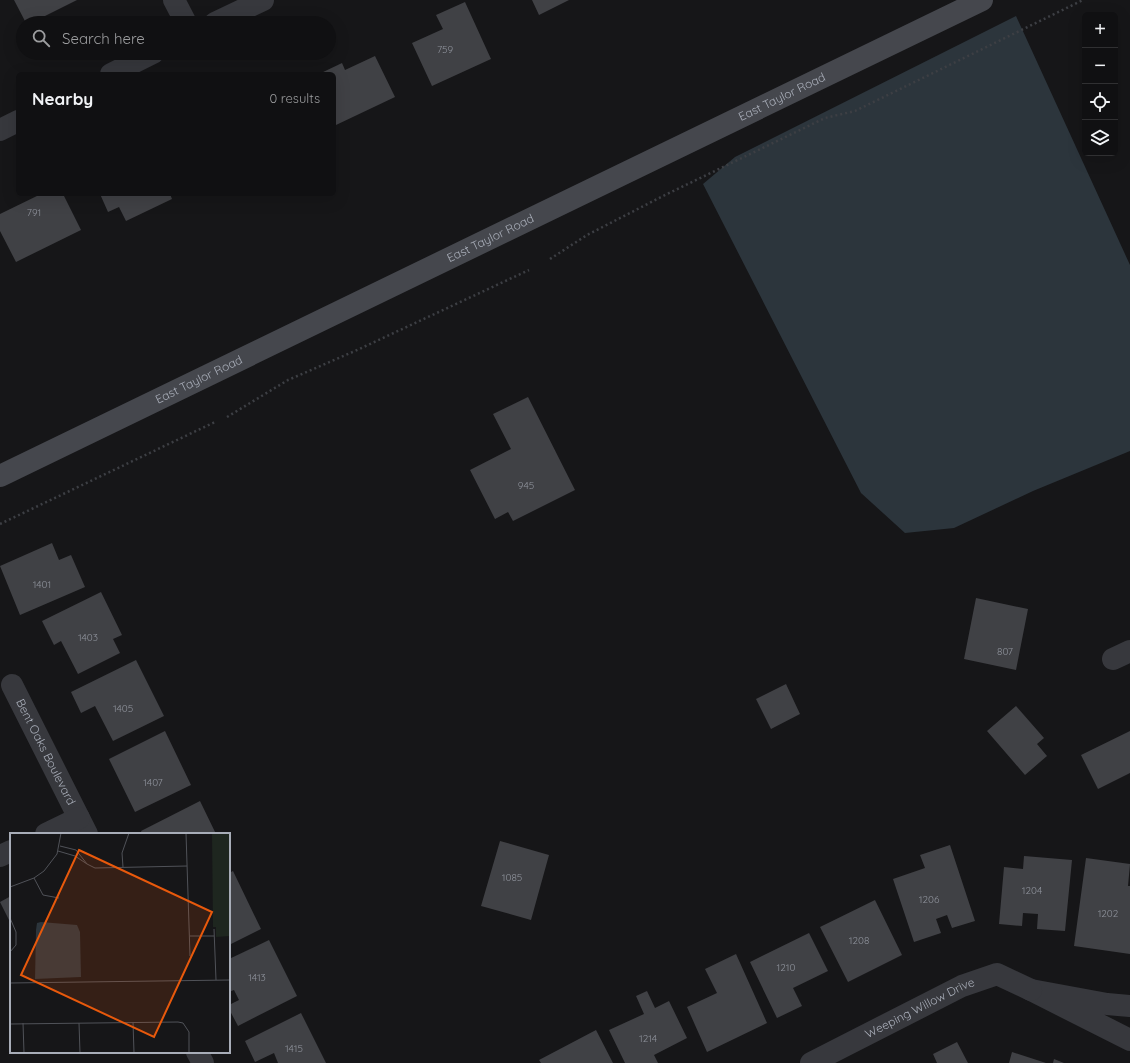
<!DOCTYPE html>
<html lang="en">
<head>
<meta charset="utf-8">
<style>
	body { margin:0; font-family:Quicksand,sans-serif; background:#19191b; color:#f1f3f6 }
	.controls { position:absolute; right:12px; top:12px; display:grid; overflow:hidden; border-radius:6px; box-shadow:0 4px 16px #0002 }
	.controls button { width:36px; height:36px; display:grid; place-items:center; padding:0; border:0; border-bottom:1px solid #303032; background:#101012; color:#f1f3f6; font:20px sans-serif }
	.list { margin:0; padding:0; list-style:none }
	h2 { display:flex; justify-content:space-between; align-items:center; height:52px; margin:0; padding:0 16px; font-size:17px }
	h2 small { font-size:13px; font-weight:400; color:#9c9d9f }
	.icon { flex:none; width:22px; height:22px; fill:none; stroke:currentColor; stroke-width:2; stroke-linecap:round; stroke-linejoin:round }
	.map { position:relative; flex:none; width:1130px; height:1063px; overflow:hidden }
	.search { position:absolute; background:#101012; box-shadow:0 4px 16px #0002; left:16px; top:16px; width:320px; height:44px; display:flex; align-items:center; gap:10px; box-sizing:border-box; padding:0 14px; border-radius:22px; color:#9c9d9f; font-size:15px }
	.panel { position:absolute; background:#101012; box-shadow:0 4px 16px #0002; left:16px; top:72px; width:320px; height:124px; border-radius:6px }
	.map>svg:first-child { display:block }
</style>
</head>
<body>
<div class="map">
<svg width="1130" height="1063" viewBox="0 0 1130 1063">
	<rect width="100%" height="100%" fill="#161618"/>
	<path fill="#2c353c" d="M 1016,16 L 1130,265 L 1130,451 L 1033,491 L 954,528 L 905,533 L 861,493 L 703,184 L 735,157 Z"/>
	<path fill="#404145" d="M 14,0 L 77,0 L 31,23 L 26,23 Z
		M 532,0 L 569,0 L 539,15 Z
		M 465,2 L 491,59 L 432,86 L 412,43 L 443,29 L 436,15 Z
		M 375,56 L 395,97 L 336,125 L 334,120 L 334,74 L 319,74 L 342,63 L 345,70 Z
		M 41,194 L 63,194 L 81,230 L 16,262 L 0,231 L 0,214 Z
		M 100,194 L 170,194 L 172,199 L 126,221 L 119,207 L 108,212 Z
		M 528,397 L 575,490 L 513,521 L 508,512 L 495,519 L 470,470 L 511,449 L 493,414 Z
		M 52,543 L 59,560 L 71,555 L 85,587 L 20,615 L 0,566 Z
		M 101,592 L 122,635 L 113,639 L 120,653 L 78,674 L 61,641 L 54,645 L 42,621 Z
		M 976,598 L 1028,609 L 1016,670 L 964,659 Z
		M 136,660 L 164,716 L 113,741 L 95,706 L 81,713 L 71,692 Z
		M 786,684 L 800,714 L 771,729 L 756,699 Z
		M 1016,706 L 1044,738 L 1037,744 L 1047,756 L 1025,775 L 987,731 Z
		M 165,731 L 191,785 L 135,812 L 109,759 Z
		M 1130,731 L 1130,773 L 1098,789 L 1081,755 Z
		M 200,801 L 216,834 L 142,834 L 141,831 Z
		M 500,841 L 549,855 L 531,920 L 481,906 Z
		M 950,845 L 975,921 L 952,928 L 947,915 L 936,919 L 941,933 L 914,942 L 893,879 L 925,868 L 920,855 Z
		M 1024,856 L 1072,860 L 1065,931 L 1037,929 L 1038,914 L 1023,913 L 1022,926 L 999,924 L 1004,867 L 1023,869 Z
		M 1086,858 L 1130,864 L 1128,886 L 1130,886 L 1130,954 L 1074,946 Z
		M 233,871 L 261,929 L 229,945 L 229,873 Z
		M 11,896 L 11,924 L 0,902 Z
		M 875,900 L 902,955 L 848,982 L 820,927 Z
		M 809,933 L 828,971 L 793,988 L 802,1006 L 777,1018 L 750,962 Z
		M 269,940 L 297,996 L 238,1026 L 229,1009 L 229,1005 L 239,1000 L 234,990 L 229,992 L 229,959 Z
		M 736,954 L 767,1023 L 707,1052 L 687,1007 L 717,993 L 705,969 Z
		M 647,991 L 655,1008 L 669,1001 L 687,1038 L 654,1055 L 658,1063 L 625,1063 L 609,1030 L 644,1014 L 636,996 Z
		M 301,1013 L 326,1063 L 278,1063 L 274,1053 L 255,1062 L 245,1041 Z
		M 596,1030 L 613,1063 L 541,1063 L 539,1060 Z
		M 957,1042 L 968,1063 L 937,1063 L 933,1054 Z
		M 1012,1052 L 1046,1063 L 1009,1063 Z
		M 1054,1059 L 1064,1063 L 1053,1063 Z"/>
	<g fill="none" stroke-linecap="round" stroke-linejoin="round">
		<path stroke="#3d3f44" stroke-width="2.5" stroke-dasharray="2 3" stroke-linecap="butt" d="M 550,259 L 587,235 L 665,195 L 825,118 L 855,111 L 1083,0
			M 227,417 L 288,380 L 355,351 L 529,270
			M 0,524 L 215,422"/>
		<g stroke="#37383d" stroke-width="22">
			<path d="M 174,0 L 186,23"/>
			<path d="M 215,23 L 263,0"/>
			<path d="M 111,74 L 153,53"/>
			<path d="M 0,130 L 18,121"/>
			<path d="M 1113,659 L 1130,651"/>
			<path id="s1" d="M 12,685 L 87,834"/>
			<path d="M 46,834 L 79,818"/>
			<path d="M 0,856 L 11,851"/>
			<path d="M 1130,1006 L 1107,1004 L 1031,990 L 1130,1040"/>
			<path d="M 197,1052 L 203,1063"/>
			<path id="s2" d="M 811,1063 L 962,986 L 997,974 L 1031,990"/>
		</g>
		<path stroke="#45474d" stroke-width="22" id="s3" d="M 0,476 L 982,0"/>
	</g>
	<g text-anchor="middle" stroke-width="3" stroke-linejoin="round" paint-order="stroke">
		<g font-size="10" fill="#8e929b">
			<text x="445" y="53">759</text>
			<text x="34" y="216">791</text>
			<text x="526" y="489">945</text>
			<text x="42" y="588">1401</text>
			<text x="88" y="641">1403</text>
			<text x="1005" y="655">807</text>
			<text x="123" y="712">1405</text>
			<text x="153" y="786">1407</text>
			<text x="512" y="881">1085</text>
			<text x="1032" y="894">1204</text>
			<text x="929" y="903">1206</text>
			<text x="1108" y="917">1202</text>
			<text x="859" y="944">1208</text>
			<text x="786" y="971">1210</text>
			<text x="257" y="981">1413</text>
			<text x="648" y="1042">1214</text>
			<text x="294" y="1052">1415</text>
		</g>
		<g font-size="12" fill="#a8adb8" stroke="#111113">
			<text dy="4" stroke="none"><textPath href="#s3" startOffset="869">East Taylor Road</textPath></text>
			<text dy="4" stroke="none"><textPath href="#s3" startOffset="545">East Taylor Road</textPath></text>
			<text dy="4" stroke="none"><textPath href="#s3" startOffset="221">East Taylor Road</textPath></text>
			<text dy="4" stroke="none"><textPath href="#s1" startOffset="75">Bent Oaks Boulevard</textPath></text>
			<text dy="4" stroke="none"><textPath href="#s2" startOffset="122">Weeping Willow Drive</textPath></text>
		</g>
	</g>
	<g transform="translate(10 833)">
		<rect width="220" height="220" fill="#161618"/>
		<path d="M 202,0 L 220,0 L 220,103 L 206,104 L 206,94 L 203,94 Z" fill="#1e261f"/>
		<path d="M 31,89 L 67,92 L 70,99 L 71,144 L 25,146 L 26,97 L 27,90 Z" fill="#2c353c"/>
		<path fill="none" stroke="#505258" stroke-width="1" d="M 176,0 L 180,123M 48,18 L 65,23 L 77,31 L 66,17 L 50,13M 77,31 L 85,35 L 177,33M 113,34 L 112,20 L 119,0M 24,45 L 33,62 L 49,65M 0,54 L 24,45 L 34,38 L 47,21 L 51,0M 0,85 L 6,99 L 6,112 L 0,119M 204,96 L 206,147M 180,103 L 204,103M 0,150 L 220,147M 123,189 L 124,220M 13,190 L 14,220M 69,190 L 70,220M 0,191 L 168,189 L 173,190 L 179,199 L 179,220"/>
		<path fill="#e8590c" fill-opacity="0.15" stroke="#e8590c" stroke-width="2" d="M 69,17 L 202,79 L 144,204 L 11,142 Z"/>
		<rect width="220" height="220" fill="none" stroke="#a8adb8" stroke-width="2"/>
	</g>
</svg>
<div class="controls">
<button>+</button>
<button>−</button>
<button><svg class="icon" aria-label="locate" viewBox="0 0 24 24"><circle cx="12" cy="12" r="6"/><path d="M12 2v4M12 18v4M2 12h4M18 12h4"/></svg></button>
<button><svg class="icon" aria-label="layers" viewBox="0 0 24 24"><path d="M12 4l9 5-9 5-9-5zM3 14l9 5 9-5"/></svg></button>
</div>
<div class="search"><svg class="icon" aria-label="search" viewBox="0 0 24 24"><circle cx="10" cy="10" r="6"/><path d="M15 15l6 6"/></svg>Search here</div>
<section class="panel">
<h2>Nearby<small>0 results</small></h2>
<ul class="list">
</ul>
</section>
</div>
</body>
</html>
